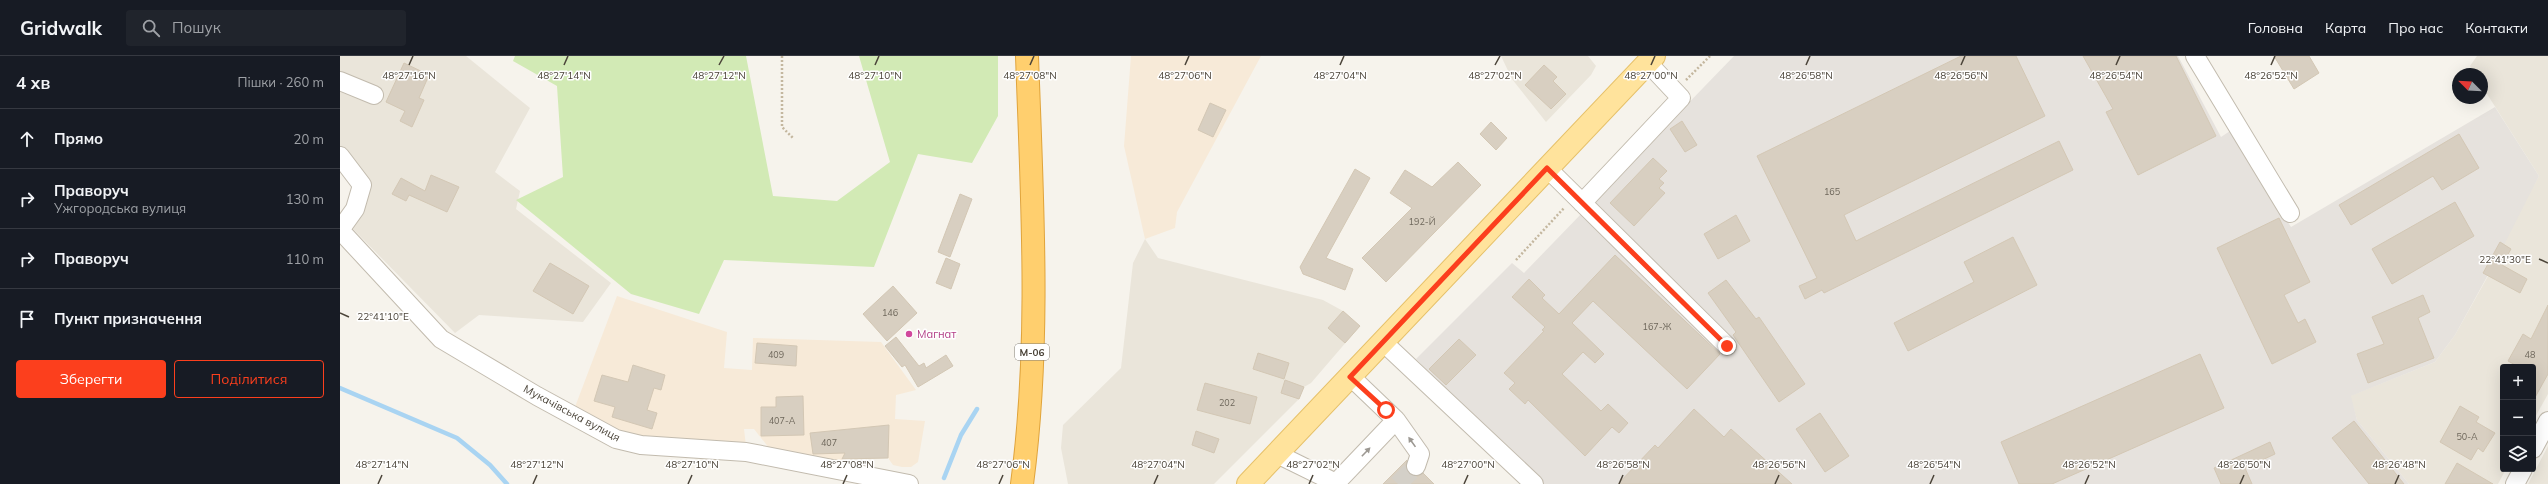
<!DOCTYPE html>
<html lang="uk">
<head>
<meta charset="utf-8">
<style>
	body { margin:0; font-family:Mulish,sans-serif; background:#20242c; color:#f1f3f6 }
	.controls { position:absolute; right:12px; bottom:12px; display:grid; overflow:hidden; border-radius:4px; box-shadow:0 4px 16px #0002 }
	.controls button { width:36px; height:36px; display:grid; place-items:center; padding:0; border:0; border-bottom:1px solid #363941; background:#171b24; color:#f1f3f6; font:20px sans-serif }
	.compass { position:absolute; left:2112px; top:12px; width:36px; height:36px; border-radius:50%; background:#171b24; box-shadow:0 4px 16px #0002; rotate:294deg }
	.stop { position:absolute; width:12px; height:12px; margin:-9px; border:3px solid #fc3f1d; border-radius:50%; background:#fff }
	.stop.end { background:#fc3f1d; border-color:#fff; box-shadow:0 1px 4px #0008 }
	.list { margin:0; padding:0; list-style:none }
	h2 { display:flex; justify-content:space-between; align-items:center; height:52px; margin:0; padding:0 16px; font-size:17px }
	h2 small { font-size:13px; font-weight:400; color:#9ea1a6 }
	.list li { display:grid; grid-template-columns:26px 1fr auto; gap:12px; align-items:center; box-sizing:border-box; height:60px; padding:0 16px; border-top:1px solid #363941 }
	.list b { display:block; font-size:15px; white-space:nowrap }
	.list p { margin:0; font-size:13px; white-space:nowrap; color:#9ea1a6 }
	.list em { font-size:13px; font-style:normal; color:#9ea1a6 }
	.actions { display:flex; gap:8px; padding:12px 16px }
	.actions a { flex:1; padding:9px 0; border:1px solid #fc3f1d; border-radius:4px; text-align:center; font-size:14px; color:#fc3f1d }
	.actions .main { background:#fc3f1d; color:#fff }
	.icon { flex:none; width:22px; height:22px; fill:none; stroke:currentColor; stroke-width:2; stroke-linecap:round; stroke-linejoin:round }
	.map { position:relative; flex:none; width:2208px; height:428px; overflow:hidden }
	header { display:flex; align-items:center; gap:24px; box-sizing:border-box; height:56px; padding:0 20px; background:#171b24; border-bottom:1px solid #363941 }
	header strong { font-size:19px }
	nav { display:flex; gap:22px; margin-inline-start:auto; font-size:14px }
	.search { width:280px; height:36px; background:#20242c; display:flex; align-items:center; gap:10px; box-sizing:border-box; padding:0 14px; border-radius:4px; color:#9ea1a6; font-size:15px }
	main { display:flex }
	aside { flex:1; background:#171b24 }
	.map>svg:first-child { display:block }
</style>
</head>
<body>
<header>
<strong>Gridwalk</strong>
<div class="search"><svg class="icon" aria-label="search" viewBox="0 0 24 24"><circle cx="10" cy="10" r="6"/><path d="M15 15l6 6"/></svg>Пошук</div>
<nav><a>Головна</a><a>Карта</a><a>Про нас</a><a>Контакти</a></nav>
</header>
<main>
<aside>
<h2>4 хв<small>Пішки · 260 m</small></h2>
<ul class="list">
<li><svg class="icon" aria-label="ahead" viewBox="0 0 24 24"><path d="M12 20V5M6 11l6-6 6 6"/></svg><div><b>Прямо</b></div><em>20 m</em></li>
<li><svg class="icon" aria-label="right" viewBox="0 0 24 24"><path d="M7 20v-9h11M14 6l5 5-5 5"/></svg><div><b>Праворуч</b><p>Ужгородська вулиця</p></div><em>130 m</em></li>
<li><svg class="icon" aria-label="right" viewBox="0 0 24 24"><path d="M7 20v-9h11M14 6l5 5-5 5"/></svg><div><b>Праворуч</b></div><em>110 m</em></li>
<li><svg class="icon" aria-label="arrive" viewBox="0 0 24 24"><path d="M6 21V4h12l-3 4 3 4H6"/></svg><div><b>Пункт призначення</b></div></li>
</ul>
<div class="actions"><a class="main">Зберегти</a><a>Поділитися</a></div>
</aside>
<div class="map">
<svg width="2208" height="428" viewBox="0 0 2208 428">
	<rect width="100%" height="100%" fill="#f6f3ec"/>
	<path fill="#eae5da" d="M 0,0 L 126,0 L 190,52 L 155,116 L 180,135 L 176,153 L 271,227 L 243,266 L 139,259 L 115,277 L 13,173 L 28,138 L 9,98 L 0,90 L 0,33 L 35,48 L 40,34 L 0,18 Z
		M 1161,0 L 1248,0 L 1256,10 L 1251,19 L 1206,66 L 1172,23 Z
		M 2137,0 L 2208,0 L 2208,338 L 2193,365 L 2193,311 L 2163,311 L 2163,413 L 2166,413 L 2158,428 L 2069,428 L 2017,364 L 2010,340 L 2095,306 L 2115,279 L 2148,220 L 2143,217 L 2199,120 L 2142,30 L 2142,18 L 2134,18 L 2130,10 Z
		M 805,183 L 818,202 L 983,244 L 1003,255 L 1020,270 L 971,327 L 964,331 L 959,343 L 874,428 L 728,428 L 721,392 L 723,369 L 781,312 L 793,207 Z
		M 2208,390 L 2208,428 L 2188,428 Z"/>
	<path fill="#f7ead8" d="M 791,0 L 921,0 L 837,156 L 835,172 L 805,183 L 784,90 Z
		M 277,240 L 387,276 L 384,312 L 412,314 L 413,282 L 541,286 L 576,334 L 556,339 L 555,363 L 585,365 L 578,406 L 571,411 L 562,411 L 553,409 L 548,402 L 507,403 L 498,408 L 433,397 L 414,373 L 404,373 L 406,390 L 282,378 L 235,351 Z"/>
	<path fill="#e6e2dd" d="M 1394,0 L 1838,0 L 1881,81 L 1890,75 L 1951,171 L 2155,51 L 2199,120 L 2164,189 L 2160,187 L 2143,216 L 2148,219 L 2115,279 L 2095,306 L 2011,340 L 2017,364 L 2069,428 L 1203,428 L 1076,303 L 1172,207 L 1184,217 Z"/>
	<path fill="#d2eab5" d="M 175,0 L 406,0 L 433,140 L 497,145 L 550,106 L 519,0 L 658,0 L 658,60 L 632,107 L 578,98 L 534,211 L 384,204 L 359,258 L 291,238 L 176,144 L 223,121 L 217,30 L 173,5 Z"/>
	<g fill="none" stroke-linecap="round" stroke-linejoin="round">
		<path stroke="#a9d4f2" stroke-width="4.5" d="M 0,332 L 117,382 L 150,409 L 167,428
			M 604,422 L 621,379 L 637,353"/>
	</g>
	<path fill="#d8cfc1" stroke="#d3c7b4" d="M 1621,0 L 1676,0 L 1705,60 L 1504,159 L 1516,185 L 1719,85 L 1733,114 L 1484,237 L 1482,234 L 1465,243 L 1459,230 L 1477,222 L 1417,100 Z
		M 1743,0 L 1836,0 L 1876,80 L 1798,119 L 1766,56 L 1773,53 Z
		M 1934,0 L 1969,0 L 1979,17 L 1954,33 Z
		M 64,7 L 89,19 L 79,42 L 84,44 L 72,71 L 60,65 L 65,55 L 46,46 Z
		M 1204,9 L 1217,21 L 1213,25 L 1226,38 L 1211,53 L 1185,29 Z
		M 870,47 L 886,54 L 873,81 L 858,74 Z
		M 1342,65 L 1357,89 L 1345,96 L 1330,73 Z
		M 1151,66 L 1167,82 L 1156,94 L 1140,78 Z
		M 2119,78 L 2139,112 L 2102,134 L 2093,120 L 2011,169 L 1999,149 Z
		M 1313,102 L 1327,115 L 1319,123 L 1324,127 L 1319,132 L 1325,137 L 1294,170 L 1270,147 Z
		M 1118,106 L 1141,129 L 1046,226 L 1022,202 L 1072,152 L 1050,137 L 1065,114 L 1092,131 Z
		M 1015,113 L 1030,122 L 986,202 L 1013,213 L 1005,234 L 963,218 L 960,211 Z
		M 91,119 L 119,131 L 107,156 L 69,139 L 66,145 L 52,138 L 61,122 L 85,135 Z
		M 620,138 L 632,143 L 610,201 L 598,196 Z
		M 2115,146 L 2134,180 L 2052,228 L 2032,193 Z
		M 1396,159 L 1410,185 L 1378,203 L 1364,178 Z
		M 1939,162 L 1970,226 L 1944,239 L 1958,267 L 1965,263 L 1976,286 L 1932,308 L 1877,192 Z
		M 1673,181 L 1697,229 L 1568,295 L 1554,267 L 1634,226 L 1624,206 Z
		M 2160,186 L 2171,193 L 2162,209 L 2187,223 L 2180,237 L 2143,217 Z
		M 1275,199 L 1380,298 L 1347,333 L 1253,245 L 1232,267 L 1264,298 L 1255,307 L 1243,296 L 1222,318 L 1261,355 L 1268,348 L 1288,367 L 1279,377 L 1272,371 L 1245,400 L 1188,344 L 1185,348 L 1169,333 L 1175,327 L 1164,317 L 1204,275 L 1202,274 L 1205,271 L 1172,241 L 1189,223 L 1205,239 L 1202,242 L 1219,258 Z
		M 606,202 L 620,208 L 611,233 L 596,227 Z
		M 210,207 L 249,230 L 233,258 L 193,235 Z
		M 1386,224 L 1416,263 L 1419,261 L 1465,328 L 1439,346 L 1393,279 L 1396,276 L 1368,237 Z
		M 553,230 L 577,257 L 547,285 L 523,258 Z
		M 2083,239 L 2090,256 L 2078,262 L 2094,302 L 2028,327 L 2017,298 L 2044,288 L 2032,261 Z
		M 2208,249 L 2208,318 L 2193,345 L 2193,311 L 2179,311 L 2168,305 L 2183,278 L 2191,283 Z
		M 1003,255 L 1020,270 L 1005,287 L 988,272 Z
		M 556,281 L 579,310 L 584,307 L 586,312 L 606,299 L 613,310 L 578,331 L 565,309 L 562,311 L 545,290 Z
		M 1119,283 L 1136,299 L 1106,329 L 1089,313 Z
		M 417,287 L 457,290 L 456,310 L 415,307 Z
		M 918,297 L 949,307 L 944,323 L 913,313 Z
		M 1860,298 L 1884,352 L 1712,428 L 1679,428 L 1661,386 Z
		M 293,309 L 325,319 L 321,334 L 314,332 L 307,354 L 317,357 L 312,373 L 272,361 L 275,351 L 254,345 L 262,319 L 288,326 Z
		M 945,324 L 964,331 L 959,343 L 941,337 Z
		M 865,327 L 917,341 L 910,368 L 857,354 Z
		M 463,340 L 464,379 L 421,380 L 421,351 L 436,351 L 436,341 Z
		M 2120,350 L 2139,361 L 2136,366 L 2155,377 L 2143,396 L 2138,392 L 2131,404 L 2100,386 Z
		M 1354,353 L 1384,381 L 1391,373 L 1452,428 L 1278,428 L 1315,389 L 1318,392 Z
		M 1480,357 L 1509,400 L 1485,416 L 1456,373 Z
		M 2014,365 L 2064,428 L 2029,428 L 1992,382 Z
		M 549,369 L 548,402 L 502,403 L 505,397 L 473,398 L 470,377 Z
		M 856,375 L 879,383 L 874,397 L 852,389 Z
		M 1930,386 L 1935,398 L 1905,412 L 1912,428 L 1881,428 L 1874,412 Z
		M 1067,404 L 1066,412 L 1068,417 L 1078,420 L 1083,417 L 1094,428 L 1043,428 Z
		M 2117,407 L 2153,428 L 2105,428 Z"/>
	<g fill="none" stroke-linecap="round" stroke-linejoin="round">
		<path stroke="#d4d0c8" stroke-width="18" stroke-dasharray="18 9" stroke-linecap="butt" d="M 1058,428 L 1076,410"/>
		<g stroke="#c2bbae" stroke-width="20">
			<path id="minor" d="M 1855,0 L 1950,157
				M 0,25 L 34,39
				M 0,100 L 22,129 L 15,153 L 0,174
				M 1207,112 L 1387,290
				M 1242,147 L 1341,42 L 1308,7
				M 0,174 L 101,283 L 197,340 L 276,383 L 301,389 L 406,396 L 569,428
				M 1043,286 L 1194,428
				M 1056,364 L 1080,398 L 1076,410
				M 2193,393 L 2208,365
				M 937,398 L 996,427 L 1056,364 L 1011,321
				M 2175,428 L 2183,413"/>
		</g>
		<g stroke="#e6c16a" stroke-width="24">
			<path id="major" d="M 908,428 L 1314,0"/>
		</g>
		<g stroke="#e0a43c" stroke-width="24">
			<path id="highway" d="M 682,428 C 701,286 692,142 687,0"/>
		</g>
		<path stroke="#c4b79f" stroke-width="2.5" stroke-dasharray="2 2" stroke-linecap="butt" d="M 442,0 L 442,71 L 454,83
			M 1346,24 L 1370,0
			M 1176,204 L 1224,152"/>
		<use href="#minor" stroke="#fff" stroke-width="18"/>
		<use href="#major" stroke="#ffe39c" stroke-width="22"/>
		<use href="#highway" stroke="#ffcf6e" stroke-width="22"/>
	</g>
	<defs><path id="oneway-solid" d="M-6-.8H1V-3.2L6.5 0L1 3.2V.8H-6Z"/></defs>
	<g fill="#9c9892">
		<use href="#oneway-solid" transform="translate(1072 386) rotate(-125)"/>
		<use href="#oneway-solid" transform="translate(1026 396) rotate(-46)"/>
	</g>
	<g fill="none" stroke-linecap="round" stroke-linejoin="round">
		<path stroke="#fc3f1d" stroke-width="5" d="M 1046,354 L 1010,321 L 1207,112 L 1387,290"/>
	</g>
	<path fill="none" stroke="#4b4439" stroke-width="1.5" d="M 69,9 L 73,0M 224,9 L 228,0M 379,9 L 384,0M 535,9 L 539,0M 690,9 L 694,0M 845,9 L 849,0M 1000,9 L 1004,0M 1155,9 L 1160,0M 1311,9 L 1315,0M 1466,9 L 1470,0M 1621,9 L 1625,0M 1776,9 L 1780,0M 1931,9 L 1935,0M 2199,203 L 2208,207M 0,257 L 9,261M 38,428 L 42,419M 193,428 L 197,419M 348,428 L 352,419M 503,428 L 507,419M 659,428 L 663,419M 814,428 L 818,419M 969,428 L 973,419M 1124,428 L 1128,419M 1279,428 L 1283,419M 1435,428 L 1439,419M 1590,428 L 1594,419M 1745,428 L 1749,419M 1900,428 L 1904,419M 2055,428 L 2059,419"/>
	<circle fill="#d1479c" stroke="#fff" stroke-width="1.5" cx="569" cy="278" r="4"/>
	<g text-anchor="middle" stroke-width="3" stroke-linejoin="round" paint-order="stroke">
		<g font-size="9" fill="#6e675b">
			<text x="1492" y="139">165</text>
			<text x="1082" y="169">192-Й</text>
			<text x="550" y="260">146</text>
			<text x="1317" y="274">167-Ж</text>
			<text x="436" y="302">409</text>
			<text x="2190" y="302">48</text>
			<text x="887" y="350">202</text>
			<text x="442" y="368">407-А</text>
			<text x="2127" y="384">50-А</text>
			<text x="489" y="390">407</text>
		</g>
		<rect fill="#fff" stroke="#817c74" stroke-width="1" x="675" y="288" width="34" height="16" rx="3"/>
		<g font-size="10" font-weight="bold" fill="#4b4439">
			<text x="692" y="300">М-06</text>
		</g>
		<g font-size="11" fill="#b23c85" stroke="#fff" text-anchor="start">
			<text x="577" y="282">Магнат</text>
		</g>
		<g font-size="11" fill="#4b4439" stroke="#fff">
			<text transform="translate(232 357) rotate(28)" y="4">Мукачівська вулиця</text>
		</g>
	</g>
	<g font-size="10" text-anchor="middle" fill="#4b4439" stroke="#fff" stroke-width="3" stroke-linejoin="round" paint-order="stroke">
		<text x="69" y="23">48°27'16"N</text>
		<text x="224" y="23">48°27'14"N</text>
		<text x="379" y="23">48°27'12"N</text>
		<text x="535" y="23">48°27'10"N</text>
		<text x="690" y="23">48°27'08"N</text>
		<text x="845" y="23">48°27'06"N</text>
		<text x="1000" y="23">48°27'04"N</text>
		<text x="1155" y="23">48°27'02"N</text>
		<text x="1466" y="23">48°26'58"N</text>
		<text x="1621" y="23">48°26'56"N</text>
		<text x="1776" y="23">48°26'54"N</text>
		<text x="1931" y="23">48°26'52"N</text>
		<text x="1311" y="23">48°27'00"N</text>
		<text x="2165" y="207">22°41'30"E</text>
		<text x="43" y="264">22°41'10"E</text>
		<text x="42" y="412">48°27'14"N</text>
		<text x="197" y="412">48°27'12"N</text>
		<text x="352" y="412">48°27'10"N</text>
		<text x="507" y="412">48°27'08"N</text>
		<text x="663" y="412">48°27'06"N</text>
		<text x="818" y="412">48°27'04"N</text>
		<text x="973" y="412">48°27'02"N</text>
		<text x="1128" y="412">48°27'00"N</text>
		<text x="1283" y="412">48°26'58"N</text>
		<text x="1439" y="412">48°26'56"N</text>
		<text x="1594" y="412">48°26'54"N</text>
		<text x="1749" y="412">48°26'52"N</text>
		<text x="1904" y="412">48°26'50"N</text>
		<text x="2059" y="412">48°26'48"N</text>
	</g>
</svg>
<div class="controls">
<button>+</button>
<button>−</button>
<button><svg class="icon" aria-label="layers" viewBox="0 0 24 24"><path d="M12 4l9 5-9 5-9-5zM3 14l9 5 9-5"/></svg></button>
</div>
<svg class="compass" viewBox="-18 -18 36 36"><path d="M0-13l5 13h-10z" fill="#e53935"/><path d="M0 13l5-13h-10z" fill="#9ea1a6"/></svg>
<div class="stop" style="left:1046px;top:354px"></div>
<div class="stop end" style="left:1387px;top:290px"></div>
</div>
</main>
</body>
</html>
